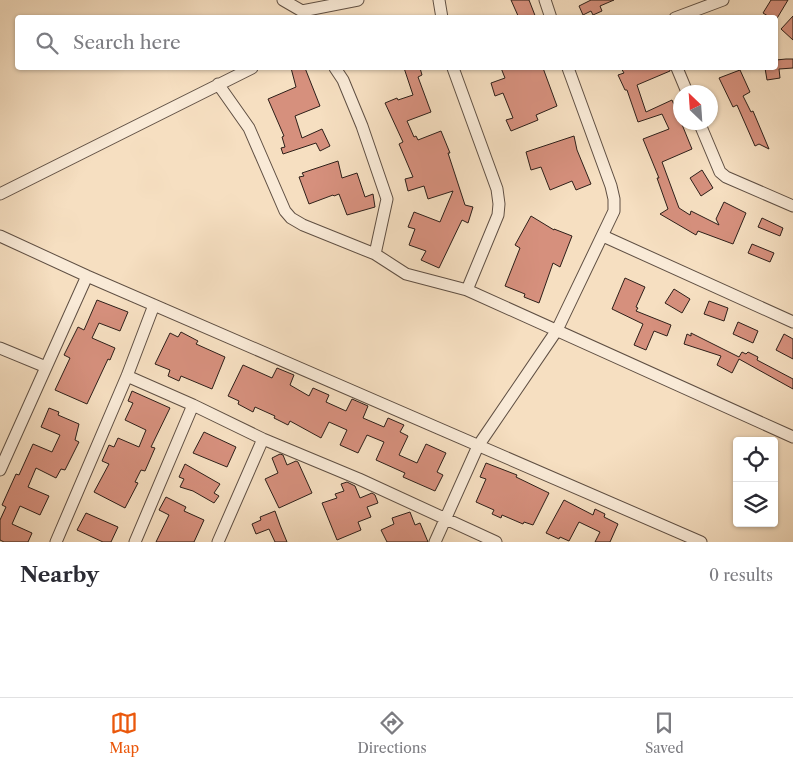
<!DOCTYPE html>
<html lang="en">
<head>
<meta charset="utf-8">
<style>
	body { margin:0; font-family:"Libre Caslon Text",serif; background:#f2f2f3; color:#2b2b33 }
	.controls { position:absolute; right:15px; bottom:15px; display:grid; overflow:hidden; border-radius:5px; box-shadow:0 1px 4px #0004 }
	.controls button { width:45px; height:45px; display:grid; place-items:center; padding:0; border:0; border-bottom:1px solid #e1e1e2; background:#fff; color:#2b2b33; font:25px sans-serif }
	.compass { position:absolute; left:673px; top:85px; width:45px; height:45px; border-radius:50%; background:#fff; box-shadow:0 1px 4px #0004; rotate:335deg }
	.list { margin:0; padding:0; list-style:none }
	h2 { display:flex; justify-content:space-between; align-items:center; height:65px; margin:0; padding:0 20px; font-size:21px }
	h2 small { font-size:16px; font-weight:400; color:#7c7c81 }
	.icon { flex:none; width:28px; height:28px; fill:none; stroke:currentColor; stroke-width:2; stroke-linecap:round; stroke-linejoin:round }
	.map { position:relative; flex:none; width:793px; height:542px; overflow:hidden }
	.search { position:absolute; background:#fff; box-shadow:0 1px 4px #0004; left:15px; right:15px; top:15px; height:55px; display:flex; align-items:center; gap:12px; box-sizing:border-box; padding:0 18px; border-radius:5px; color:#7c7c81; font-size:19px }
	.sheet { height:155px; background:#fff }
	nav { display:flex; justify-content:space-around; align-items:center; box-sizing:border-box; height:70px; border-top:1px solid #e1e1e2; background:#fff; font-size:14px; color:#7c7c81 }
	nav a { display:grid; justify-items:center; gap:2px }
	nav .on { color:#ea580c }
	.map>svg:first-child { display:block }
</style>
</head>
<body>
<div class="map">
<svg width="793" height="542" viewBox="0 0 793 542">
	<rect width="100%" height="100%" fill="#f6dfc1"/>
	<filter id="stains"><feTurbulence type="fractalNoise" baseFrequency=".004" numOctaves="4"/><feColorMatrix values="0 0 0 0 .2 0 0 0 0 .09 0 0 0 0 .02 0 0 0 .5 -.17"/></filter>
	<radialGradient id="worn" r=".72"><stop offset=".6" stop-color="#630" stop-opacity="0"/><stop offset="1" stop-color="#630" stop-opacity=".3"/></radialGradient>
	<path fill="#d6907d" stroke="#2d1f19" d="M 511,0 L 529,0 L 536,18 L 519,18 Z
		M 591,0 L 614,0 L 600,6 L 602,11 L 593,15 L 591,11 L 583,15 L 579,6 Z
		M 771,0 L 788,0 L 776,20 L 776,18 L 771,18 L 763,13 Z
		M 793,16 L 793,40 L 781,29 Z
		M 786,59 L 793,59 L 793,68 L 779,69 L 780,78 L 767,80 L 765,68 L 776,68 L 776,60 Z
		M 291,68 L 305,68 L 320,106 L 295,116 L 302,138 L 322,129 L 330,146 L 320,151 L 316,143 L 283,154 L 281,148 L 285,147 L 282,137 L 284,136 L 268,99 L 296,87 Z
		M 404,68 L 420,68 L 422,75 L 418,77 L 431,112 L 407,121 L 414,137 L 416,136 L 418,140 L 441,131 L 450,153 L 448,153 L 465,205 L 473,207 L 468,223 L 462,220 L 439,268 L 421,260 L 426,251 L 409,245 L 415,229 L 408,227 L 414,212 L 440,222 L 453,191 L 428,199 L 424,186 L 408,191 L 405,179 L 413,177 L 399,144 L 403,142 L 385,103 L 397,98 L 398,100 L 413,95 Z
		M 501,68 L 543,68 L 557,106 L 536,115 L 538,120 L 511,131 L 506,120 L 513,118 L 503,93 L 495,96 L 491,83 L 505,78 Z
		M 621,68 L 670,68 L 670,71 L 637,85 L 646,112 L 672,100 L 692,149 L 662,162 L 679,208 L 690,215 L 691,211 L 719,225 L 716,219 L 724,202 L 746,213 L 733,244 L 698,231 L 696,235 L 660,214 L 668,209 L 657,178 L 659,178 L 643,139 L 669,129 L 662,114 L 638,122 L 627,90 L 625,90 L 618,75 L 624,73 Z
		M 740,70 L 750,92 L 743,96 L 751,112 L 753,111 L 769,149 L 759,144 L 755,146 L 737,105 L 733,107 L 719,78 Z
		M 574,136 L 577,150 L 591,184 L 576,190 L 572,181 L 550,190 L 541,167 L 531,170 L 526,152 Z
		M 338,161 L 342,178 L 357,173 L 365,197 L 373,194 L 375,207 L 347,215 L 339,194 L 334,196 L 333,195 L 309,204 L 299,177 L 304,176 L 302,173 Z
		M 702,170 L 713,188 L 701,196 L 690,178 Z
		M 531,216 L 554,230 L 554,229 L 572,236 L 560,267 L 553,263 L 539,303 L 524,297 L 525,294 L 505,286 L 520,248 L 515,245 Z
		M 762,218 L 783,228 L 780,236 L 758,227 Z
		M 752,244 L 774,253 L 770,262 L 748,253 Z
		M 625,278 L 645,287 L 636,307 L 638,308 L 636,311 L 671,325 L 667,336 L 654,331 L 646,350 L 634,345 L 643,324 L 612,309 Z
		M 674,289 L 690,299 L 682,313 L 665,303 Z
		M 97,300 L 128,312 L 120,331 L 99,323 L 92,338 L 115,348 L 110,360 L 108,359 L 87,404 L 55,390 L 70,358 L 64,355 L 78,327 L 84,330 Z
		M 709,301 L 728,308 L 724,321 L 704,314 Z
		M 738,322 L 758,331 L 753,343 L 733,334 Z
		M 181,332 L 198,341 L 196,344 L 225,357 L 212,389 L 181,376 L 179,381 L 168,376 L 170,370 L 155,364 L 170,333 L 178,337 Z
		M 691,333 L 739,357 L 742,352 L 746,354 L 748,352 L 758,357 L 757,360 L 793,379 L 793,389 L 739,359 L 732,373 L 717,365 L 721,356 L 684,344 L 687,334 L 691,336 Z
		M 784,334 L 793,339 L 793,359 L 776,350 Z
		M 243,365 L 272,378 L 277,368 L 294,375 L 290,385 L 309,396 L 313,388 L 329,395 L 326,402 L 346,411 L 352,399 L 368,406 L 363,418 L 384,427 L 388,418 L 404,425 L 400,432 L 408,436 L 399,455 L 417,463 L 426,444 L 446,453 L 437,472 L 443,475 L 435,491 L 403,477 L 405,473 L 376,460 L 384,442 L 367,435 L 358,453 L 340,445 L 347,430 L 329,422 L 321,438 L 290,421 L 288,425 L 274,418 L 275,416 L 255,407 L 253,412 L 238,404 L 239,401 L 228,396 Z
		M 132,391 L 170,408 L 151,447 L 155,448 L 145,471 L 141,470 L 135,482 L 138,483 L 125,508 L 94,492 L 109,464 L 102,461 L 109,445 L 114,447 L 118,438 L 139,447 L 146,430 L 125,420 L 133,403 L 128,401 Z
		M 49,408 L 59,412 L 58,415 L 79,424 L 75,440 L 79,442 L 65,470 L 61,469 L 56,478 L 36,468 L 28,487 L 49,496 L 40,515 L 20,506 L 12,524 L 32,533 L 28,542 L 4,542 L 0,540 L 0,520 L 6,507 L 2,505 L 16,474 L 19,475 L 33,444 L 52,452 L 60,435 L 41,427 Z
		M 204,432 L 236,447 L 227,467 L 193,453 Z
		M 280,454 L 283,455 L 287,465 L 296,461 L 298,462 L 312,493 L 279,508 L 265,479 L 278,473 L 272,458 Z
		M 486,463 L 517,475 L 516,477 L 549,493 L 533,525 L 524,522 L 523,524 L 502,515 L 501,518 L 492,514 L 494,510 L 476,502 L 486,479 L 480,477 Z
		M 185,464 L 220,484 L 214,493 L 219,496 L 214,503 L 193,491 L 180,487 L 184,479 L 179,477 Z
		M 347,482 L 355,486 L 360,498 L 372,493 L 375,495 L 378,503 L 367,507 L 371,517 L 358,522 L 361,530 L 337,540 L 322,503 L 337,498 L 335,494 L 344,491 L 341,484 Z
		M 166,497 L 186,507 L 184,511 L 204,520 L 194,542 L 156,542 L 169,515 L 159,510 Z
		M 564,500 L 593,515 L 595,509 L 605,514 L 604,517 L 618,524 L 610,542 L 595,542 L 600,532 L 579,522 L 569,541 L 560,537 L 559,539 L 546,533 Z
		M 275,511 L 280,525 L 287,542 L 275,542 L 269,529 L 256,534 L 252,524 L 261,520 L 260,517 Z
		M 410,512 L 415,525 L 420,523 L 428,542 L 387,542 L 381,530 L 394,524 L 392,518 Z
		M 86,513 L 118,527 L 111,542 L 103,542 L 77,530 Z"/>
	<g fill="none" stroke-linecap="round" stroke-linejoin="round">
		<g stroke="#5f4f43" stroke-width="13">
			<path id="minor" d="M 283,0 L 302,11 L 358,0
				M 439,0 L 442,18
				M 545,0 L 551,18
				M 675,18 L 723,0
				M 335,68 L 343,80 L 362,126 L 387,199 L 375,254
				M 453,68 L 497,189 L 499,204 L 498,215 L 467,290
				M 677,68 L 687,92
				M 218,84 L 249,128 L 285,211 L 291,218 L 303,225 L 375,254 L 406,274 L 467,290 L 793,437
				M 699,122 L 720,172 L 726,177 L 793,206
				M 0,194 L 252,68
				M 0,236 L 87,276 L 701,542
				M 603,236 L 793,322
				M 0,348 L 46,367
				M 127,376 L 193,405 L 263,439 L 359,479 L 496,542
				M 0,470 L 87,276
				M 56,542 L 127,376 L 154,305
				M 135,542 L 193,405
				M 218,542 L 263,439
				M 435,542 L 478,446 L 557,330 L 614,211 L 614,199 L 611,186 L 568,68"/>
		</g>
		<use href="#minor" stroke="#f9ead7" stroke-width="11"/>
	</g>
	<rect width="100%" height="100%" filter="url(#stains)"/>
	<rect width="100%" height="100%" fill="url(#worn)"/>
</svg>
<div class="controls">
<button><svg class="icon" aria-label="locate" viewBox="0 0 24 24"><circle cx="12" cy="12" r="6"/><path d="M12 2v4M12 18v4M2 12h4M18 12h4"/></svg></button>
<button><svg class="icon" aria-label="layers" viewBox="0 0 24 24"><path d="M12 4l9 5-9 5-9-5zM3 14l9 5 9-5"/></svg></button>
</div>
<svg class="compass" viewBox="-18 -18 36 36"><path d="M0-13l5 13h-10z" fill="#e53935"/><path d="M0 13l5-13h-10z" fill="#7c7c81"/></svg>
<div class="search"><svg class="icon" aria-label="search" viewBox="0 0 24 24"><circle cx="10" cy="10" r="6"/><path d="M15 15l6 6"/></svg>Search here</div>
</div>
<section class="sheet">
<h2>Nearby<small>0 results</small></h2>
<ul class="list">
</ul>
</section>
<nav>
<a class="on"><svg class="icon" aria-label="map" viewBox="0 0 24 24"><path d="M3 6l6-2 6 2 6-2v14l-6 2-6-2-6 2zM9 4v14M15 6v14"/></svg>Map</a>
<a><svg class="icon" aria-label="directions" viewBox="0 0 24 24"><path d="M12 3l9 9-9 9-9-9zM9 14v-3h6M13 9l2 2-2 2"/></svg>Directions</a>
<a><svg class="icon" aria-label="saved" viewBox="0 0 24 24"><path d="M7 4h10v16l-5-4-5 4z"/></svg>Saved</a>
</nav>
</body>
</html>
